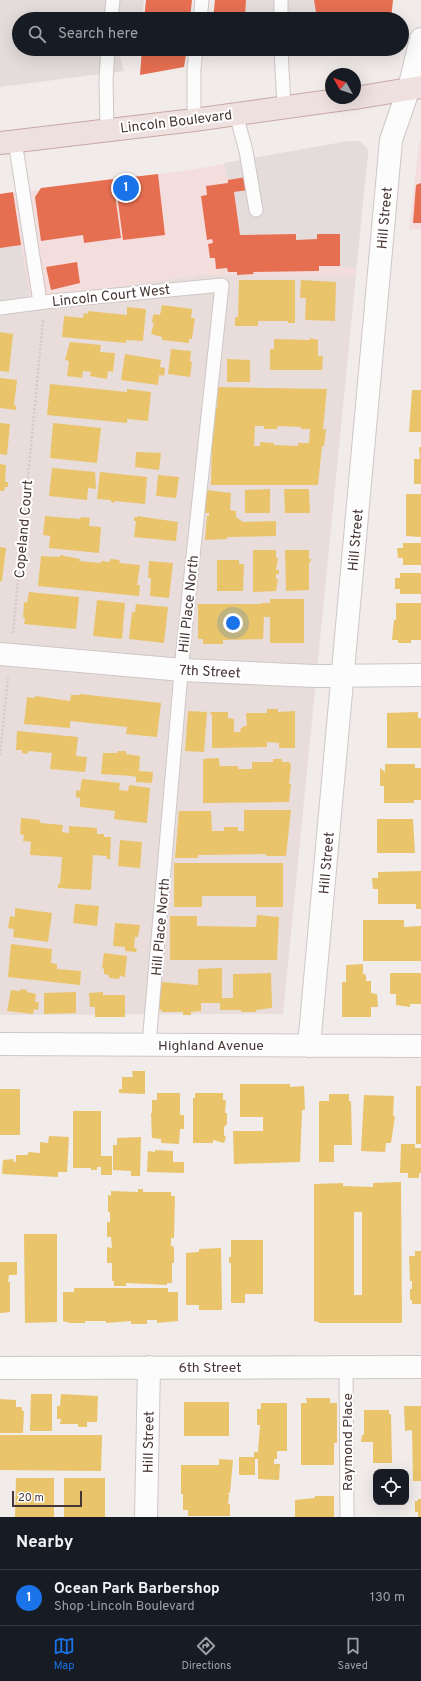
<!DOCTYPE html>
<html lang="en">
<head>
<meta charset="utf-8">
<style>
	body { margin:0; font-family:Overpass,sans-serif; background:#20242c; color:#f1f3f6 }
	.controls { position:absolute; right:12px; bottom:12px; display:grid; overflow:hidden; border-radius:8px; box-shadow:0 4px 16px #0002 }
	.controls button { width:36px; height:36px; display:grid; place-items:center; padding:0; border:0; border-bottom:1px solid #363941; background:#171b24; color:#f1f3f6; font:20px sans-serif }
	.compass { position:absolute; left:325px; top:68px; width:36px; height:36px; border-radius:50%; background:#171b24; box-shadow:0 4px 16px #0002; rotate:310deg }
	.scale { position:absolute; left:12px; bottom:10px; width:70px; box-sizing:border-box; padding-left:4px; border:2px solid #473636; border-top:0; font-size:11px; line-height:14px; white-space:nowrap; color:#473636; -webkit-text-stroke:3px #fff; paint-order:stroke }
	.you { position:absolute; left:233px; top:623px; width:14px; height:14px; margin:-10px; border:3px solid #fff; border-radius:50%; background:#1a73e8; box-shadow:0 0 0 6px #1a73e833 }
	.badge { display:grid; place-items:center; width:26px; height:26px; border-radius:50%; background:#1a73e8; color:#fff; font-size:13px; font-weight:700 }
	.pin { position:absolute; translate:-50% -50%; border:2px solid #fff; box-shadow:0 1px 4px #0006 }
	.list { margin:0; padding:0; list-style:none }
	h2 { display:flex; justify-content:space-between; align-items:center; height:52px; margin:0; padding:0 16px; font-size:17px }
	h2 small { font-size:13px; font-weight:400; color:#9ea1a6 }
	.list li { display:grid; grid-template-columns:26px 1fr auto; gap:12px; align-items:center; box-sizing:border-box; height:56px; padding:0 16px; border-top:1px solid #363941 }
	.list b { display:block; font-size:15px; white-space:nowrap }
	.list p { margin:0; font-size:13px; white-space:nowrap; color:#9ea1a6 }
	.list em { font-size:13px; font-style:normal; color:#9ea1a6 }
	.icon { flex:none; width:22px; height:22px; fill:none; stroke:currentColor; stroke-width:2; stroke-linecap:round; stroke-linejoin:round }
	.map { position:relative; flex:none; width:421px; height:1517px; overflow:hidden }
	.search { position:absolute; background:#171b24; box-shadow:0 4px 16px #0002; left:12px; right:12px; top:12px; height:44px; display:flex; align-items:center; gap:10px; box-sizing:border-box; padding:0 14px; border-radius:22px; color:#9ea1a6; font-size:15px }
	.sheet { height:108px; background:#171b24 }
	nav { display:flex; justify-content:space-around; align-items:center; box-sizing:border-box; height:56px; border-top:1px solid #363941; background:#171b24; font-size:11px; color:#9ea1a6 }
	nav a { display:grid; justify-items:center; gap:2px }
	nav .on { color:#1a73e8 }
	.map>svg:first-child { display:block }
</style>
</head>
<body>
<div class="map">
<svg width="421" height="1517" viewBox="0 0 421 1517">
	<rect width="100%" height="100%" fill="#f1ebea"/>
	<path fill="#e9dddb" d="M 198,275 L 356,275 L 283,1014 L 0,1015 L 0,303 Z"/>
	<path fill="#f4dddd" d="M 207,49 L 282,49 L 206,57 Z
		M 349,141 L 359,141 L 363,144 L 367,148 L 368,153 L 356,275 L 198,275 L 0,303 L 0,195 L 190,170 Z
		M 421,141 L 421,229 L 409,230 L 419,144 Z"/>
	<path fill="#e3dcdb" d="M 0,0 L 144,0 L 142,19 L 19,19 L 19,49 L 128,49 L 119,54 L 124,71 L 0,87 Z
		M 246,0 L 314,0 L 317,19 L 245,19 Z
		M 349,141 L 359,141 L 363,144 L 367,148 L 368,153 L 356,269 L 340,266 L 339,234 L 317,234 L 317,239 L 296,240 L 296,234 L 240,235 L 234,192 L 246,177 L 228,180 L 224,163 Z
		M 21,245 L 30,297 L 0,301 L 0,248 Z"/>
	<path fill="#e9c46a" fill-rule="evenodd" d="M 239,280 L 295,280 L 295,323 L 288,323 L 288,321 L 258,321 L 258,326 L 235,326 L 235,317 L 238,317 Z
		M 301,280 L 336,282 L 335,321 L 305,320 L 306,298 L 300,298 Z
		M 162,305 L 192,309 L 191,318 L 195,318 L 192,339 L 189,339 L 189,343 L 162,340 L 162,337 L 151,334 L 154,323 L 152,323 L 153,315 L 154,314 L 160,315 Z
		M 127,307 L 146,309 L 143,341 L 126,340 L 126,343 L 62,337 L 64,316 L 83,318 L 84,313 L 88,314 L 88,311 L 127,315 Z
		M 0,332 L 13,334 L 9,372 L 0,371 Z
		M 310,338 L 318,340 L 318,356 L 323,356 L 322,370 L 270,370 L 270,349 L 274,349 L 274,339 L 310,340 Z
		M 70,342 L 101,345 L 100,352 L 115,353 L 113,372 L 108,371 L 107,379 L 90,376 L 91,372 L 83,371 L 82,378 L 67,376 L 69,361 L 65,360 Z
		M 171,349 L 191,351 L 190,361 L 192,362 L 190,377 L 168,374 Z
		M 125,354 L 161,360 L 160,367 L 165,368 L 164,376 L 159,375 L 158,385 L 121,380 Z
		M 227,359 L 250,360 L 250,382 L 227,382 Z
		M 0,378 L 17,380 L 14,405 L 16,406 L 16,410 L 0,408 Z
		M 50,384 L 127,392 L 127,389 L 151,392 L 148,421 L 127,419 L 127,423 L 47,415 Z
		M 218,387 L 327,389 L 323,429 L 326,429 L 324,446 L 322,446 L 318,485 L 211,485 L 212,433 L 214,433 L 215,408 L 217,408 ZM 255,426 L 264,426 L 264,429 L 277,429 L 278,426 L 301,427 L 301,429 L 310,429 L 309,443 L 298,443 L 298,446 L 274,445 L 274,443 L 260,442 L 260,446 L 254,446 Z
		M 412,390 L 421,390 L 421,432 L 409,432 Z
		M 0,423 L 10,424 L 7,455 L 0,454 Z
		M 53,423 L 101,428 L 97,463 L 50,458 Z
		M 419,447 L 421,447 L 421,484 L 414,484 L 414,459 L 420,459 Z
		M 136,452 L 161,453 L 159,470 L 135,467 Z
		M 0,464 L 6,465 L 5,482 L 8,482 L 8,487 L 5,487 L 4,491 L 0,491 Z
		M 52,468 L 95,472 L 96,489 L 88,488 L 87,500 L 49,496 Z
		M 100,472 L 147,477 L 145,504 L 115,501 L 114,503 L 111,502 L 111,500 L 97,499 Z
		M 158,475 L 179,477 L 176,498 L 156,496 Z
		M 270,489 L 270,513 L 245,513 L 245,490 Z
		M 284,489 L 309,489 L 310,513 L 285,513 Z
		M 206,490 L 231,493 L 230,510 L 236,511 L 236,517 L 243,522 L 276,521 L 276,536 L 227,537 L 227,539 L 205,540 L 207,516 L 209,516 L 209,513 L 205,513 Z
		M 406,494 L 421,494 L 421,537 L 406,536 Z
		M 45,516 L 80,519 L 81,517 L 90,518 L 89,526 L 101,527 L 99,553 L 49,548 L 50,536 L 43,535 Z
		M 137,516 L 178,522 L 176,541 L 134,537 L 136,521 L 134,521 L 134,517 L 137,518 Z
		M 403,543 L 421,543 L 421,565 L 403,565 L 403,558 L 398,558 L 397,548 L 403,548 Z
		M 0,547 L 6,548 L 2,581 L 0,581 Z
		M 253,550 L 276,550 L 276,558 L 278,558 L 276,570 L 279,570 L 279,574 L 276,574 L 276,579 L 278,579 L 276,591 L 253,592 Z
		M 285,550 L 309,550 L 309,559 L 311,559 L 310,563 L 309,563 L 309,590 L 286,591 Z
		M 60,555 L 80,559 L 79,561 L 101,563 L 101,561 L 110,562 L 110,559 L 120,560 L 119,563 L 140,565 L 137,585 L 140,585 L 139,596 L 38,586 L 41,556 L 60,557 Z
		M 217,560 L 239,560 L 239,564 L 244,564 L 243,591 L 217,591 Z
		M 149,561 L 173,563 L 169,598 L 150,596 L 151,578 L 148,578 Z
		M 400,573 L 421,573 L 421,594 L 400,594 L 400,589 L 395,589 L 395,578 L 400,578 Z
		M 29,592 L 79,597 L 76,629 L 24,624 L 25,618 L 23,617 L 24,602 L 27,603 Z
		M 270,599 L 304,599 L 304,643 L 270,643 L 270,617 L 264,617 L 263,639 L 223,640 L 223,644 L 203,644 L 203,639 L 198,639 L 198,604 L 261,604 L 261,603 L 270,603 Z
		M 97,600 L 125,603 L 122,639 L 93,636 Z
		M 396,603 L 421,603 L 421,640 L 411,640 L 411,643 L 398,643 L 398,640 L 392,640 L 394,620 L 396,620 Z
		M 136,604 L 168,607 L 164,643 L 129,639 L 132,612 L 135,612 Z
		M 80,694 L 161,703 L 157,737 L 126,734 L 127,727 L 70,721 L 70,728 L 24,724 L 27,697 L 35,698 L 35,696 L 70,701 L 71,695 L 80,695 Z
		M 267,709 L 278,709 L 278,712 L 295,711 L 295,748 L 279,748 L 279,743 L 267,742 L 267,747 L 212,748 L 212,716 L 210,712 L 228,712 L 228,718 L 234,719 L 234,732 L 240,732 L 241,728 L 247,725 L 246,713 L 267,713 Z
		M 188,711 L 207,712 L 204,752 L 185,751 Z
		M 418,712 L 418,718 L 421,718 L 421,748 L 387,748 L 387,713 Z
		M 17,731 L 78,737 L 76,756 L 87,757 L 85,772 L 50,769 L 52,753 L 28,751 L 27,754 L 22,753 L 22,750 L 16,750 Z
		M 118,751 L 126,751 L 126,754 L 140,756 L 139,771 L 153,772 L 152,783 L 136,782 L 136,777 L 132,776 L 101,774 L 103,753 L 117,753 Z
		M 219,758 L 220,769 L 220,766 L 238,766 L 238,769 L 252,769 L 252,762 L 273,762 L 273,759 L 282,759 L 282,762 L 289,762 L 291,765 L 289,784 L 291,784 L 289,802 L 203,803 L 203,759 Z
		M 385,764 L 415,764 L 415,768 L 421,768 L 421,800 L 414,800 L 414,803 L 384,803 L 384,786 L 380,786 L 380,768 L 385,772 Z
		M 82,779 L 120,783 L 119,790 L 128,791 L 129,785 L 150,788 L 147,823 L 114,819 L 115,811 L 80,807 L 80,798 L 76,797 L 76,790 L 80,791 Z
		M 244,810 L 291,810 L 286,856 L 266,856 L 266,854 L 198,855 L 198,858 L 175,858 L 179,811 L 211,811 L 212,831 L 224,831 L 224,827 L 238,827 L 238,831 L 244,831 Z
		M 21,818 L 40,820 L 40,823 L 63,825 L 62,832 L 69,833 L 69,826 L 97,828 L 97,834 L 104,834 L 104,837 L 111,837 L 110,859 L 106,859 L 107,856 L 93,855 L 91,890 L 58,888 L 58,884 L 60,884 L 62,857 L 30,855 L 31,842 L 23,841 L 24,835 L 20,834 Z
		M 377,819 L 413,819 L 415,853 L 377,853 Z
		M 120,840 L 142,842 L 140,868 L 118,866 Z
		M 174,863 L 283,863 L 283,907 L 256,907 L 256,896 L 202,896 L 202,907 L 174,907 Z
		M 421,871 L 421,909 L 416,909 L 416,904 L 378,904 L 378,889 L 373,889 L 372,878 L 378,878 L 378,872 Z
		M 75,904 L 99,906 L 97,926 L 73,923 Z
		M 15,908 L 52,913 L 48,942 L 13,937 L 14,929 L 8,928 L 10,916 L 15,917 Z
		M 257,915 L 279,917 L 277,960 L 170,960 L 170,916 L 197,916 L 197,926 L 256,927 Z
		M 363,920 L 404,920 L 404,927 L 421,926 L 421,961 L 363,961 Z
		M 115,923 L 140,925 L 138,937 L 135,937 L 134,948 L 137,948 L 136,952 L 125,951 L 125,947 L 113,946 Z
		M 11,944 L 52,949 L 51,963 L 57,964 L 57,969 L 81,971 L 80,985 L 8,977 Z
		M 104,953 L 127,956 L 125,977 L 120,976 L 119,979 L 109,978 L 109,975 L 104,974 L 104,969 L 102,968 Z
		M 363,964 L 363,974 L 366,975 L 366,981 L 371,981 L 371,993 L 377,994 L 378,1007 L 371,1007 L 371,1017 L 342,1017 L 342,982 L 346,982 L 346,965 Z
		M 222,968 L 222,998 L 233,998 L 233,974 L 271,973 L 272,1008 L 256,1010 L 256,1012 L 241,1012 L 241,1010 L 220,1010 L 220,1003 L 201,1003 L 201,1011 L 191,1012 L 191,1015 L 183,1015 L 183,1012 L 162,1012 L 162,1010 L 159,1010 L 161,982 L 198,985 L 198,969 Z
		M 390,973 L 421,973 L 421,1004 L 410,1004 L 410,1007 L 396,1005 L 396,994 L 390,994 Z
		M 21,989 L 27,990 L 27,992 L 36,994 L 35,1002 L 39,1002 L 38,1010 L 34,1009 L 33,1014 L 7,1011 L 11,990 L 20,991 Z
		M 76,992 L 76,1013 L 44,1014 L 44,993 Z
		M 103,992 L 103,995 L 125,995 L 125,1017 L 95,1017 L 95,1007 L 90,1007 L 89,993 Z
		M 132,1071 L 145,1071 L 145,1094 L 119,1093 L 119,1089 L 122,1089 L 122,1077 L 133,1077 Z
		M 240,1084 L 290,1084 L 290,1087 L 304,1086 L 305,1110 L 302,1110 L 300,1162 L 234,1164 L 233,1131 L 263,1131 L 263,1117 L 240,1117 Z
		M 416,1086 L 421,1086 L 421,1144 L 416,1144 Z
		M 0,1089 L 20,1089 L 20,1135 L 0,1135 Z
		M 157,1093 L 180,1093 L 180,1115 L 184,1115 L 184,1129 L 180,1129 L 179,1144 L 161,1143 L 161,1139 L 152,1138 L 151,1113 L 152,1113 L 152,1100 L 157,1100 Z
		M 195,1093 L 223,1093 L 223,1100 L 226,1100 L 225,1113 L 227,1113 L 227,1124 L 224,1127 L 224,1135 L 226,1137 L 224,1143 L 213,1140 L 213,1143 L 193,1143 L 193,1098 L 195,1098 Z
		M 329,1094 L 349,1094 L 349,1101 L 351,1101 L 352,1145 L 334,1145 L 334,1162 L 319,1162 L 319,1101 L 329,1101 Z
		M 364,1095 L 394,1096 L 393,1116 L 395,1116 L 391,1143 L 386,1143 L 385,1152 L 361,1151 Z
		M 73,1111 L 101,1111 L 101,1156 L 112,1156 L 112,1175 L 101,1175 L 101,1167 L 97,1167 L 97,1170 L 91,1170 L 91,1168 L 73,1168 Z
		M 49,1136 L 69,1137 L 67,1172 L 58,1172 L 58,1177 L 2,1174 L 3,1160 L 14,1159 L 13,1161 L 16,1162 L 16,1155 L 28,1155 L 28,1152 L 40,1153 L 40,1142 L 48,1143 Z
		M 141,1137 L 140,1176 L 131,1176 L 131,1171 L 113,1170 L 113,1145 L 117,1145 L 117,1138 Z
		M 401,1144 L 415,1144 L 415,1148 L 421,1148 L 421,1173 L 419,1173 L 419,1178 L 408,1178 L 408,1173 L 400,1173 Z
		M 155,1150 L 173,1151 L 173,1162 L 184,1162 L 184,1173 L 147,1172 L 148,1151 L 155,1152 Z
		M 401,1182 L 402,1323 L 319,1323 L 319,1322 L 314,1321 L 314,1184 L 343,1183 L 343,1186 L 373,1187 L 373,1183 ZM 354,1212 L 362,1212 L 362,1295 L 354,1295 Z
		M 138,1189 L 143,1189 L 143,1192 L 171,1192 L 171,1196 L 175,1196 L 174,1238 L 171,1238 L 171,1246 L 174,1247 L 174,1263 L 172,1263 L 172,1283 L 167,1283 L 167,1285 L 126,1283 L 126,1286 L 114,1286 L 114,1281 L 112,1281 L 112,1263 L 107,1263 L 107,1247 L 112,1248 L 111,1237 L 107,1237 L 107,1222 L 110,1222 L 110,1212 L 108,1212 L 108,1195 L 111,1196 L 111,1191 L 138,1192 Z
		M 24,1234 L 57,1234 L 57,1322 L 25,1323 Z
		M 231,1240 L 263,1240 L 263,1294 L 245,1294 L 245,1303 L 231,1303 L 231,1263 L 229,1263 L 229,1257 L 231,1257 Z
		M 221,1248 L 222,1310 L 199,1310 L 199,1305 L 186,1305 L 186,1253 L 199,1252 L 199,1249 Z
		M 415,1251 L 421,1251 L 421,1304 L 412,1304 L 412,1300 L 410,1300 L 410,1289 L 412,1289 L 412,1281 L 410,1281 L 409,1256 L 415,1256 Z
		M 0,1262 L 17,1262 L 17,1275 L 9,1275 L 8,1282 L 10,1282 L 10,1312 L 2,1313 L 0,1313 Z
		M 74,1288 L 168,1288 L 168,1292 L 178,1292 L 178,1321 L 157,1323 L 157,1320 L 147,1320 L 147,1324 L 131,1324 L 131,1321 L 106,1323 L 106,1321 L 85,1321 L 85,1323 L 70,1323 L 63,1321 L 63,1292 L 74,1292 Z
		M 31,1394 L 52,1394 L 52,1431 L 30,1431 Z
		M 61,1394 L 98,1396 L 97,1422 L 87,1422 L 87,1427 L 78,1427 L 78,1424 L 60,1424 L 61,1419 L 57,1419 L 57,1406 L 60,1406 Z
		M 306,1398 L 330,1398 L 330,1403 L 337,1403 L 337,1443 L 334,1443 L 334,1465 L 301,1465 L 301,1403 L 307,1403 Z
		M 0,1399 L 16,1400 L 16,1407 L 22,1407 L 22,1411 L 24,1411 L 23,1433 L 0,1433 Z
		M 184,1402 L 229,1402 L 229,1436 L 184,1436 Z
		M 261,1403 L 287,1403 L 287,1451 L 277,1451 L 277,1459 L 274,1459 L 274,1464 L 280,1464 L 279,1480 L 258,1479 L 258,1459 L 255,1459 L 255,1475 L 239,1475 L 239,1457 L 254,1457 L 254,1452 L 258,1452 L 260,1425 L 257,1425 L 257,1409 L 261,1409 Z
		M 404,1406 L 421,1406 L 421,1481 L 413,1481 L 412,1430 L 405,1431 Z
		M 364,1410 L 389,1410 L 389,1414 L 391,1414 L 392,1463 L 373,1463 L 373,1442 L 361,1442 L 362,1435 L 364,1435 Z
		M 0,1435 L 102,1435 L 101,1471 L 0,1470 Z
		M 219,1459 L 233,1460 L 230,1493 L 226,1493 L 229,1494 L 228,1504 L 230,1504 L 230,1516 L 188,1516 L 188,1510 L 183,1510 L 183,1494 L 181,1494 L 181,1465 L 219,1465 Z
		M 16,1478 L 54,1478 L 54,1517 L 15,1517 Z
		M 64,1478 L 105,1478 L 105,1517 L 64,1517 Z
		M 315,1496 L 334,1496 L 334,1517 L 295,1517 L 295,1500 L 315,1498 Z
		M 418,1499 L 421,1499 L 421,1517 L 418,1517 L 418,1512 L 415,1512 L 415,1501 L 418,1501 Z"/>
	<path fill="#e76f51" d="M 146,0 L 192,0 L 190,19 L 144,19 Z
		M 215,0 L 246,0 L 245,19 L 213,19 Z
		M 314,0 L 393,0 L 391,19 L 317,19 Z
		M 142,49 L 187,49 L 184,67 L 140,75 Z
		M 158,174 L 165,235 L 123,240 L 115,179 Z
		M 246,177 L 248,190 L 234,192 L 240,235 L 296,234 L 296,240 L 317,239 L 317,234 L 340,234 L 340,266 L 319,266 L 319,271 L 253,272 L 254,274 L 237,275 L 237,272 L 228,272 L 227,268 L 216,269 L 215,258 L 210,258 L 208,244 L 213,243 L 212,239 L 207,240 L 201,196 L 207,195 L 206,186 L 228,183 L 228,180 Z
		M 113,179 L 121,238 L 84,243 L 83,235 L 41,241 L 35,197 L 41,188 Z
		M 421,183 L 421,223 L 413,223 L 416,185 Z
		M 13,192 L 21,245 L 0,248 L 0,194 Z
		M 77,262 L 80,283 L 51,290 L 46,267 Z"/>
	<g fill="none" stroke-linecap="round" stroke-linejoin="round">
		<g stroke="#cec7c6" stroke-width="15">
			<path id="service" d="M 281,0 L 281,19
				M 111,19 L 113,0
				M 200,19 L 202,0
				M 281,49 L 284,107
				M 236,114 L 246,151 L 256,210
				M 194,120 L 194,69 L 196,49
				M 107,129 L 106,80 L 108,49
				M 15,141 L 40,302
				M 0,308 L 53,301 L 222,285 L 183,650 L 149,1044
				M 346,1367 L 347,1517"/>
		</g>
		<g stroke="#cec7c6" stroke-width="24">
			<path id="minor" d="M 0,654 L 182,670 L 314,676 L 421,675
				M 0,1044 L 421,1046
				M 309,1046 L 391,140 L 409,88 L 421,39
				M 0,1368 L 421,1367
				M 146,1517 L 149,1367"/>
		</g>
		<g stroke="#c9a7a5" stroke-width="24">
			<path id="trunk" d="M 355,98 L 421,87
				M 0,143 L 194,120 L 352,98"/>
		</g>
		<path stroke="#d2cbcb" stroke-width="2.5" stroke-dasharray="2 2" stroke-linecap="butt" d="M 13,633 L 43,320
			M 0,755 L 8,678"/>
		<use href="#service" stroke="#fdfcfc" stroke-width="13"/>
		<use href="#minor" stroke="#fdfcfc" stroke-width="22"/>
		<use href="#trunk" stroke="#eee0de" stroke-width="22"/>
	</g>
	<g text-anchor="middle" stroke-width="4" stroke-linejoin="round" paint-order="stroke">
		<g font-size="14" fill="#473636" stroke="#fff">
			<text transform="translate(176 121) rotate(-7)" y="5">Lincoln Boulevard</text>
			<text transform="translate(384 218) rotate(-85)" y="5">Hill Street</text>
			<text transform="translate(111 295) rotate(-6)" y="5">Lincoln Court West</text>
			<text transform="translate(23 529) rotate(-85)" y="5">Copeland Court</text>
			<text transform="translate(355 540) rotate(-85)" y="5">Hill Street</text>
			<text transform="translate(188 604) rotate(-84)" y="5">Hill Place North</text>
			<text transform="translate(210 671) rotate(3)" y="5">7th Street</text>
			<text transform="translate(326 863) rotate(-85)" y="5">Hill Street</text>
			<text transform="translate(160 927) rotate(-85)" y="5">Hill Place North</text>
			<text x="211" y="1050">Highland Avenue</text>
			<text x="210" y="1372">6th Street</text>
			<text transform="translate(148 1442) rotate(-89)" y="5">Hill Street</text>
			<text transform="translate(347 1442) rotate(-90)" y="5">Raymond Place</text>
		</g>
	</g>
</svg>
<div class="controls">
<button><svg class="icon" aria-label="locate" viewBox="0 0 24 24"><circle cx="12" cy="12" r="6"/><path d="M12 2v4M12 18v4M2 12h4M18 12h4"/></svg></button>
</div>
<svg class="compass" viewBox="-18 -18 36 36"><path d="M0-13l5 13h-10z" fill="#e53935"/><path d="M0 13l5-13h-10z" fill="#9ea1a6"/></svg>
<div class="scale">20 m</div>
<div class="you"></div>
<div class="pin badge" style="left:126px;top:188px">1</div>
<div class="search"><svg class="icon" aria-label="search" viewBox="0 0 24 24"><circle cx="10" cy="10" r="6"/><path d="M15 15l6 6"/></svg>Search here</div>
</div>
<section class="sheet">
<h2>Nearby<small></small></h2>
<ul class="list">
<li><span class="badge">1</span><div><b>Ocean Park Barbershop</b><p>Shop · Lincoln Boulevard</p></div><em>130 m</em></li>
</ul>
</section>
<nav>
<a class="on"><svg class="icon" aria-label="map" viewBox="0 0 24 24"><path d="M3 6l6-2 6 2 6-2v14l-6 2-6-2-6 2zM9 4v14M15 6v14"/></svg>Map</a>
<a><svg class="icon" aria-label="directions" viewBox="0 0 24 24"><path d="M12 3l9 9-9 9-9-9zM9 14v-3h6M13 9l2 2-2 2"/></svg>Directions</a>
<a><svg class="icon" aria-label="saved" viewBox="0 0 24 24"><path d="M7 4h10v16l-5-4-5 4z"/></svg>Saved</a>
</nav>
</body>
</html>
